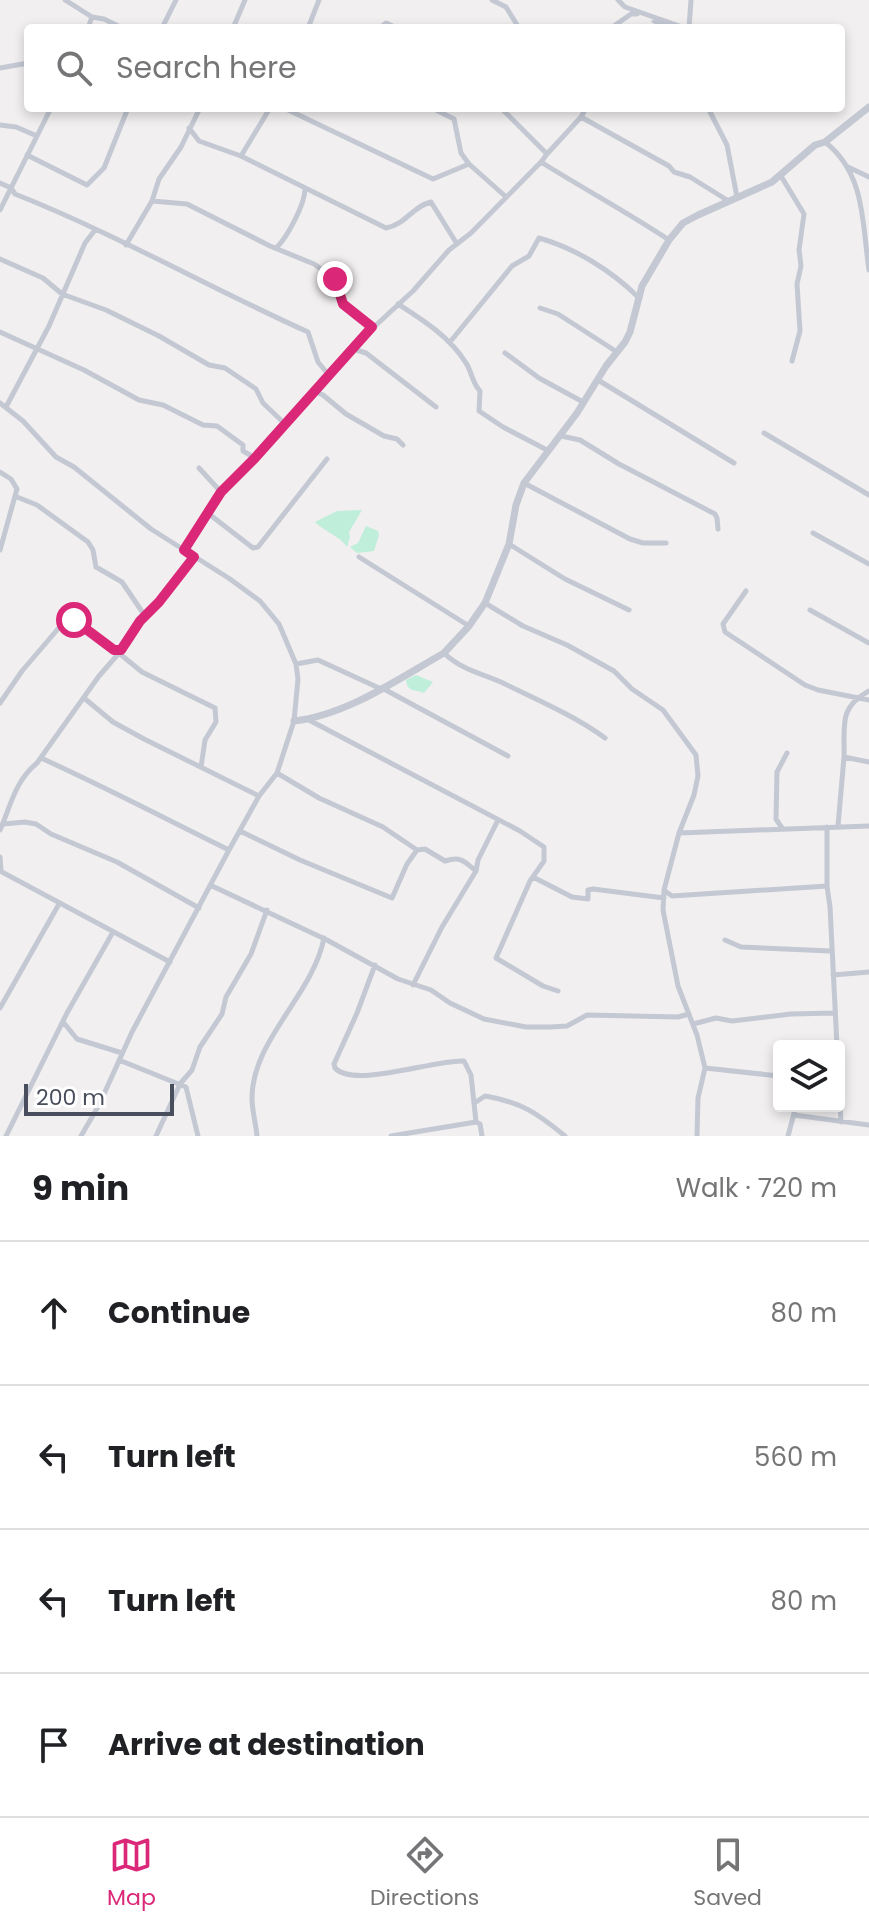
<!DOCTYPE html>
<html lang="en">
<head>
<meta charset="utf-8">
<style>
	body { margin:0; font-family:Poppins,sans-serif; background:#f6f6f6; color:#202124 }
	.controls { position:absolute; right:24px; bottom:24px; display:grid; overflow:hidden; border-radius:8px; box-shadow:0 4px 12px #0003 }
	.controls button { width:72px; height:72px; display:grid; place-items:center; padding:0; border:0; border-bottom:2px solid #e0e0e0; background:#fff; color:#202124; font:40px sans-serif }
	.scale { position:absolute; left:24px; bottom:20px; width:150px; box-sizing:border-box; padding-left:8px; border:4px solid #484e5c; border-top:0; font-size:22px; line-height:28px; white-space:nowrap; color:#484e5c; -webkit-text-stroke:6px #fff; paint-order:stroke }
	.stop { position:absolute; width:24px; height:24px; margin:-18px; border:6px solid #db2777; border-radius:50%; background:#fff }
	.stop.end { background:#db2777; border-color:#fff; box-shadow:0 2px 8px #0008 }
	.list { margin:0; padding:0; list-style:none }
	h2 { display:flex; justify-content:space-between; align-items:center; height:104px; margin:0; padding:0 32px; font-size:34px }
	h2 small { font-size:26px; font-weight:400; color:#757577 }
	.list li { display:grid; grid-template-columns:52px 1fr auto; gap:24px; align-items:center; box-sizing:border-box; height:144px; padding:0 32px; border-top:2px solid #e0e0e0 }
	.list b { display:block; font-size:30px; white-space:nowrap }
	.list em { font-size:26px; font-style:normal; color:#757577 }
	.icon { flex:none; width:44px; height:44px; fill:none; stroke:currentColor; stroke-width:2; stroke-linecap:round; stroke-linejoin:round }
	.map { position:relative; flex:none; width:869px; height:1136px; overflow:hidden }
	.search { position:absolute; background:#fff; box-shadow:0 4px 12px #0003; left:24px; right:24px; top:24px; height:88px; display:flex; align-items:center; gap:20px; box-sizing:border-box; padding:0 28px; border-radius:8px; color:#757577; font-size:30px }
	.sheet { height:680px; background:#fff }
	nav { display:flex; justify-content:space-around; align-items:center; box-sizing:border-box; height:112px; border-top:2px solid #e0e0e0; background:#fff; font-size:22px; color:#757577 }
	nav a { display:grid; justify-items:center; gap:4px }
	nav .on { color:#db2777 }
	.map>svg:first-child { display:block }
</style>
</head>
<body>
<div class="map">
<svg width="869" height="1136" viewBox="0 0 869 1136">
	<rect width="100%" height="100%" fill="#f1efef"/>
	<path fill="#bfeedb" d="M 362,510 L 349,532 L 350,537 L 347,547 C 340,536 325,532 315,522 L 337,511 Z
		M 366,526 L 378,531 L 379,535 L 374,551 L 357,553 L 350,547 L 358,543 Z
		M 416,675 L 433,682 L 424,693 C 415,689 408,693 406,680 Z"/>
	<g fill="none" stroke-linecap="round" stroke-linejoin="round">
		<path stroke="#c3c8d3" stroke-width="5" d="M 65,0 L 92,17 L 88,28
			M 492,0 L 506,7 L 519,28
			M 618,0 L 625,7 L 685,28
			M 92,17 L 104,19 L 122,28
			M 654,21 L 672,28
			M 162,28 L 176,0
			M 233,28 L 245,0
			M 308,28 L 319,0
			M 380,28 L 386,23 L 397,28
			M 611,28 L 631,14 L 637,14
			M 689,28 L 691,0
			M 0,68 L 28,63
			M 284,108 L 433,179 L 469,164
			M 432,108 L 454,119 L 461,153 L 469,164 L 505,196
			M 708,108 L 727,145 L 737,197
			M 581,117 L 669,166 L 674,172 L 690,177 L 727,200
			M 0,125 L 16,127 L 37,136
			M 189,128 L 199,141 L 241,156 L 386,228 C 405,225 413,206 431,202 L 457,244
			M 825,142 C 866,174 862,224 869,270
			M 547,154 L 581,117 L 586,108
			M 27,155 L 87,185 L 104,168 L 128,108
			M 241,156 L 270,108
			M 541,162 C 584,189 627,212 669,240
			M 848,167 L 869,177
			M 781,176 L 804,214 L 799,250 L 801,266 L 797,284 L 800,331 L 792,361
			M 0,183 L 11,188 L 15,194 C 116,234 210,288 308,332 L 318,362 L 328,374
			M 152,201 L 187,204 L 270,246 L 314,264 L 335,279 L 343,304 L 372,327
			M 0,210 L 51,108
			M 126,245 L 152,201 L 159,179 L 181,147 L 200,108
			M 276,248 C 287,238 305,204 305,189
			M 0,259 L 43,278 L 62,294 L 106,310 L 159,336 L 209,365 L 225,368 L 256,389 L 263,403 L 285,424
			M 398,304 C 423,320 450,337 466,363 C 472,372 472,383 480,391 L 479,411 L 503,427 L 547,450
			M 540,308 L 558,314 L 617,352
			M 0,332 L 84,370 L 139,400 L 163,405 L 203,425 L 217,426 L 243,445 L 243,451 L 255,458
			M 450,342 L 512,266 L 529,256 L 539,238 C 575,248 612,271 638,297
			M 353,349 L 366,353 L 436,407
			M 505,353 L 539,378 L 583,402
			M 598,380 L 734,463
			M 314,391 L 323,395 L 346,414 L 384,436 L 397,439 L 403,445
			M 0,403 L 23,421 L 56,457 L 74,467 L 151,529 L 230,579 L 260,601 L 279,624 L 296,664 L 298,679 L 294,721 L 277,773 L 259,796 L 229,850 L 132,1032 L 99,1105 L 81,1136
			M 6,407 L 49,326 L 85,243 L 95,230
			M 764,433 L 869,495
			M 561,436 L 580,440 L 619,464 L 715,514 L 717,518 L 718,529
			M 199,468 L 221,492
			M 0,472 L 11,479 L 17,489 L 0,550
			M 524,483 L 630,539 L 643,543 L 666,543
			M 17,497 L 37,505 L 88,542 L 93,550 L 96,567 L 122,582 L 145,616
			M 209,514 L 253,548 L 258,547 L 327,459
			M 813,533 L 869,564
			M 509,544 L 565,579 L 629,610
			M 184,550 L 221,492 L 255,458 L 361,339 L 413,291 L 449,250 L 471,233 L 541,162 L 547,154 L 501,108
			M 359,557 L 469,626
			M 746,591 L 723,624 L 725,632 L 805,685 L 818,690 L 869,700
			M 485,603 L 523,626 L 567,645 L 614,671 L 632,689 L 663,710 L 696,755 L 698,776 L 694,795 L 679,833 L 664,890 L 663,910 L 678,986 L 697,1035 L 705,1068 L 698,1098 L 697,1136
			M 810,610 L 869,643
			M 444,653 C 461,670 484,674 505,684 C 538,700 575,716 605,738
			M 296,664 L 318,660 L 379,688
			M 382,688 L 508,756
			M 869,691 C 838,708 845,725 844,757 L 869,762
			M 84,698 L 113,722 L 144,739 L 259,796
			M 0,703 L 22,671 L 63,623 L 70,619 L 104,641 L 142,672 L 215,708 L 216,722 L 205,740 L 201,767
			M 307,719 L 520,831 L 544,847 L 544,861 L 530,881 L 496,958 L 543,986 L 558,991
			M 41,758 C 105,787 166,819 229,850
			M 277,773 L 319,798 L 383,827 L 417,850 L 425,849 L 445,861 C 461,856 464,861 476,871
			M 3,824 L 25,822 L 36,824 L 51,834 L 117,862 L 199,908
			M 838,826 L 844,757
			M 827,827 L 827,886 L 830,907 L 837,1046
			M 782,828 L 776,819 L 777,772 L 787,753
			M 0,830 C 11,805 15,781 37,763 L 99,676 L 127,644 L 140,621 L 159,602 L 194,557
			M 240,831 L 300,860 L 392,898 L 407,864 L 417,850
			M 679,833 L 869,826
			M 0,857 L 1,871
			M 0,871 L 170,962
			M 533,877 L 572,897 L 588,899 L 588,890 L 593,889 L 664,898
			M 210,885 L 327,940 L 398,979 L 431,990 L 450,1003 L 484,1019 L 526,1027 L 550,1027 L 567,1026 L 587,1015 L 678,1017 L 689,1014
			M 665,891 L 672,896 L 827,886
			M 725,940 L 741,947 L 830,951
			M 375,965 L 357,1013 L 334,1064 L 335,1068 C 354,1089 436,1059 464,1061 L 471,1075 L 476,1122
			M 833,975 L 869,972
			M 413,985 L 442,927 L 476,871 L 478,860 L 498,820
			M 0,1008 L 59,904
			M 64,1023 L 77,1039 L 122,1053
			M 693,1024 L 716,1018 L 732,1021 L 791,1014 L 835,1013
			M 119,1060 L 186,1087 L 198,1136
			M 705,1068 L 779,1076
			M 839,1088 L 841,1122
			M 476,1102 L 485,1096 C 521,1102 537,1113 565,1136
			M 794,1115 L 869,1125
			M 6,1136 L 67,1013 L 113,932
			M 156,1136 L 180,1084 L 192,1070 L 200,1047 L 222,1014 L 226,997 L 251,954 L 267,910
			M 257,1136 C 256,1124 252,1111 252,1098 C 252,1040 313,995 324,938
			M 391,1136 L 476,1122 L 480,1124 L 482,1136
			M 788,1136 L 796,1106"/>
		<path stroke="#c3c8d3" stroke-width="7" d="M 294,721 C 347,715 398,679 444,653 L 469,626 L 485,603 L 509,544 L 516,505 L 524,483 L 577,413 L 606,366 L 625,342 L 630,332 L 642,286 L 669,240 L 683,223 L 698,215 L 772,182 L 815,145 L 825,142 L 869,107"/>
	</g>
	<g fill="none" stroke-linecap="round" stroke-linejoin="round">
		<path stroke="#db2777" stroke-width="10" d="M 74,620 L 114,650 L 121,650 L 140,621 L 159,602 L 194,557 L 184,550 L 221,492 L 255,458 L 372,327 L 343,304 L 335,279"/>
	</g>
</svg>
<div class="controls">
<button><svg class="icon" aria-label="layers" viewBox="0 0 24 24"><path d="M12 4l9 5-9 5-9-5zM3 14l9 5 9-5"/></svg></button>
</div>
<div class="scale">200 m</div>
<div class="stop" style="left:74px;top:620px"></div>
<div class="stop end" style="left:335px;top:279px"></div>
<div class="search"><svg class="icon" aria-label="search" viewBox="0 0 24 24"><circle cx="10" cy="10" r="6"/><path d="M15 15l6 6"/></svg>Search here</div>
</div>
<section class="sheet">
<h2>9 min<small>Walk · 720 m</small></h2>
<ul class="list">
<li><svg class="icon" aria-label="ahead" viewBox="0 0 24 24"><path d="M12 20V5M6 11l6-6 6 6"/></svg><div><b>Continue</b></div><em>80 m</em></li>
<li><svg class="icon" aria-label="left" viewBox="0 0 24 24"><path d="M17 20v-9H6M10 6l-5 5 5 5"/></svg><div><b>Turn left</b></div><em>560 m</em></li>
<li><svg class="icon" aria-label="left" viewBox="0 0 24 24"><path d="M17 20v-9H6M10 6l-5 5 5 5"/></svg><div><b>Turn left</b></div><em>80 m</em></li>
<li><svg class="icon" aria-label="arrive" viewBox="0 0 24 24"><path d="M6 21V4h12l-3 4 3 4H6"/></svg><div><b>Arrive at destination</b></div></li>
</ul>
</section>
<nav>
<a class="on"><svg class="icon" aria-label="map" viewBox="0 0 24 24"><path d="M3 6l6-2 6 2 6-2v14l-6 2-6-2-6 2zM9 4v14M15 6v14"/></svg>Map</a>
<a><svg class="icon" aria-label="directions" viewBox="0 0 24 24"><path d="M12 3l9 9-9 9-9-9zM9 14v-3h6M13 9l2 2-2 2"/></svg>Directions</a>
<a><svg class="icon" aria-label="saved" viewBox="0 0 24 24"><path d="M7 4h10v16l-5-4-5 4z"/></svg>Saved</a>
</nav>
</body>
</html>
